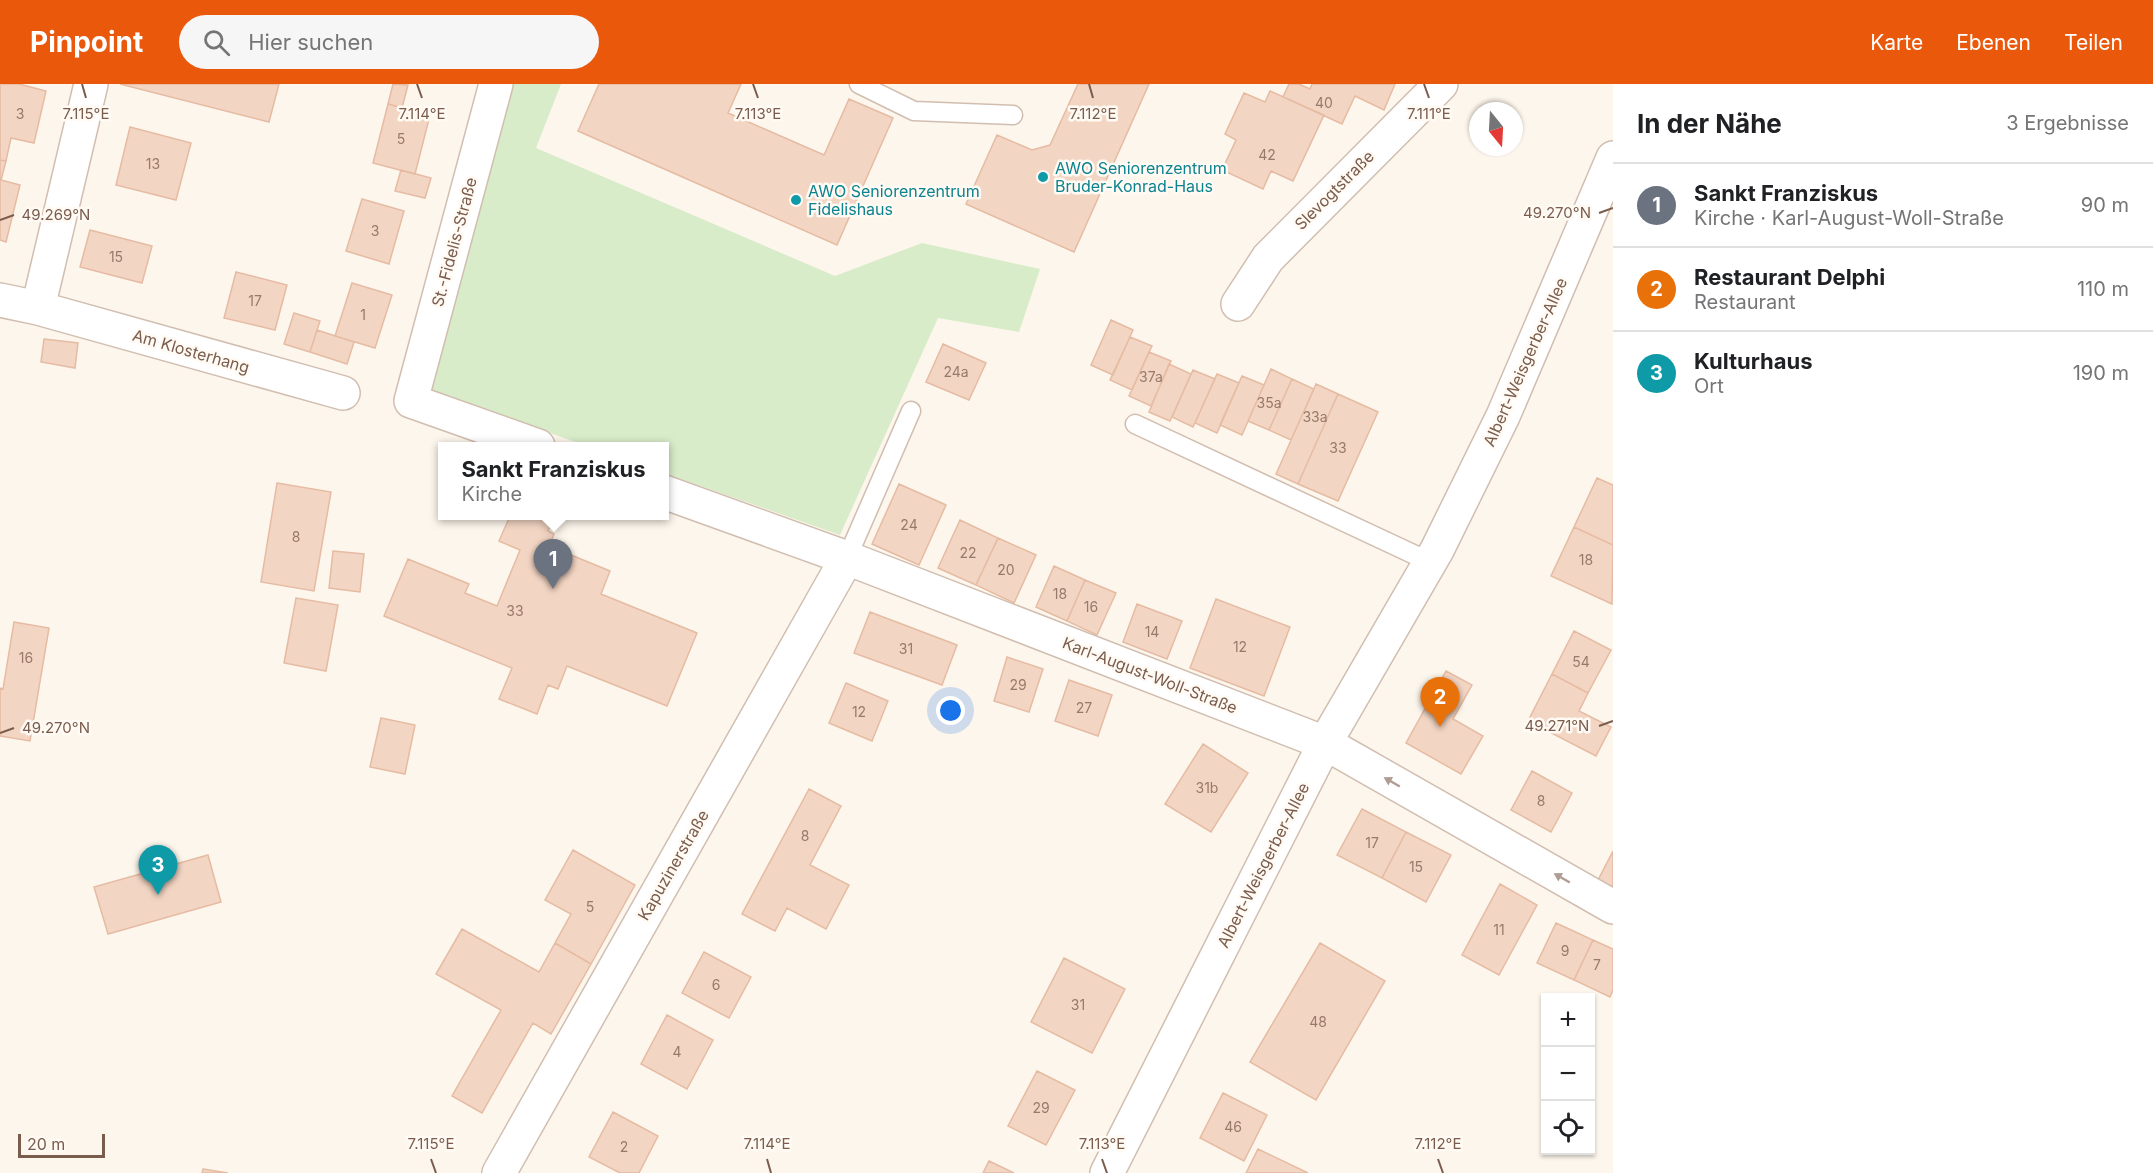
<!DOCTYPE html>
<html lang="de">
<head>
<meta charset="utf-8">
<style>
	body { margin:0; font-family:Inter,sans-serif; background:#f6f6f6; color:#202124 }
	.controls { position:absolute; right:18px; bottom:18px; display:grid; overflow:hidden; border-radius:0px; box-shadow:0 2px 4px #0004 }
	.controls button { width:54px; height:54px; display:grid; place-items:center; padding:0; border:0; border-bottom:2px solid #e0e0e0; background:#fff; color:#202124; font:30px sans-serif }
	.compass { position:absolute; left:1469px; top:18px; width:54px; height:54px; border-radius:50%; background:#fff; box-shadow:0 2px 4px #0004; rotate:162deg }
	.scale { position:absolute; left:18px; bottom:15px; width:87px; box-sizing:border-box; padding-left:6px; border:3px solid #7a5c4d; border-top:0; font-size:16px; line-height:21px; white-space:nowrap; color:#7a5c4d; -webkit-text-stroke:4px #fffaf3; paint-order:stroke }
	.you { position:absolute; left:951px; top:627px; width:21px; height:21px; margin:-15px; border:4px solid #fff; border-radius:50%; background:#1a73e8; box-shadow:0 0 0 9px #1a73e833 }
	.badge { display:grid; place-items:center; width:39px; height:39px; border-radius:50%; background:#ea580c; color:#fff; font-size:20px; font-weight:700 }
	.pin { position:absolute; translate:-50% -50px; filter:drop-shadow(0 2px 3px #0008) }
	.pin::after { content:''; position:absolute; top:32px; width:21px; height:18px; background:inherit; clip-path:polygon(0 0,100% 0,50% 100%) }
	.popup { position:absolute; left:438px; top:358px; width:231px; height:78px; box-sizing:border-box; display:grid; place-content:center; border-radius:0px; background:#fff; filter:drop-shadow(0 2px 4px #0005); font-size:20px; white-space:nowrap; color:#757577 }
	.popup b { font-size:22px; color:#202124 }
	.popup::after { content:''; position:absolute; left:50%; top:100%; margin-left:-12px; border:12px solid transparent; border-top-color:#fff }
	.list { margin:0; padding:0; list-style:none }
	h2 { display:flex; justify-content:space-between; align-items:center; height:78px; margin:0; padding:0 24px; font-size:26px }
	h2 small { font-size:20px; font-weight:400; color:#757577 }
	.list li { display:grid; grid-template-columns:39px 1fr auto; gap:18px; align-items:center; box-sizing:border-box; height:84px; padding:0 24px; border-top:2px solid #e0e0e0 }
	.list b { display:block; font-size:22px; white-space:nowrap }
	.list p { margin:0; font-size:20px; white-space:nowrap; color:#757577 }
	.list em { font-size:20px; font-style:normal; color:#757577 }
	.icon { flex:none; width:33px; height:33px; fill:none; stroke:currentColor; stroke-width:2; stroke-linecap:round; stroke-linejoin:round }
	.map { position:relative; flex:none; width:1613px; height:1089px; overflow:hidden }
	header { display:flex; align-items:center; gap:36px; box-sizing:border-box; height:84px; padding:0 30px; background:#ea580c; color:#fff }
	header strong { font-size:28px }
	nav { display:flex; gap:33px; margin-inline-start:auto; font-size:21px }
	.search { width:420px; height:54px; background:#f6f6f6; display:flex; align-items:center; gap:15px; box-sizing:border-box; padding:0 21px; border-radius:33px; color:#757577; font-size:22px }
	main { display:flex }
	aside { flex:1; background:#fff }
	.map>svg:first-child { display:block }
</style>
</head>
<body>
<header>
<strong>Pinpoint</strong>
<div class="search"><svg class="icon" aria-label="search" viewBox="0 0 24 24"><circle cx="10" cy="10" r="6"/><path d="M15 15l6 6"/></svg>Hier suchen</div>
<nav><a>Karte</a><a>Ebenen</a><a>Teilen</a></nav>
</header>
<main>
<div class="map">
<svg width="1613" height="1089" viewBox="0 0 1613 1089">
	<rect width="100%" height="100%" fill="#fdf6ec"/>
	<path fill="#d8ecc9" d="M 501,0 L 561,0 L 536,64 L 835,192 L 922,159 L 1040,185 L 1019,248 L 938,234 L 840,451 L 664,389 L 664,362 L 587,362 L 430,307 Z"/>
	<path fill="#f3d5c3" stroke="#e6bba3" stroke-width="1.5" d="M 0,0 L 19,0 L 46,7 L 34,59 L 11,54 L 6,77 L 0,76 Z
		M 120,0 L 279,0 L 269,38 Z
		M 393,0 L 408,1 L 402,24 L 388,20 Z
		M 599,0 L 741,0 L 728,29 L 824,71 L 849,15 L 893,34 L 837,161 L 578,47 Z
		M 1078,0 L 1149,0 L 1074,168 L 966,120 L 997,51 L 1032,66 L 1050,61 Z
		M 1289,0 L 1299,0 L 1310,5 L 1312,0 L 1395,0 L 1384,26 L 1355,12 L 1342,40 L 1283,13 Z
		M 1270,7 L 1324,31 L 1293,97 L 1271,87 L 1263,105 L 1222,86 L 1236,56 L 1225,50 L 1244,9 L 1265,18 Z
		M 388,20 L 430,31 L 415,90 L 373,79 Z
		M 130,43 L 191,59 L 176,116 L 116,101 Z
		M 0,76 L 6,77 L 1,96 L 20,101 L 6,158 L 0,156 Z
		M 401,86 L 431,94 L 425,114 L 395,107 Z
		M 362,115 L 404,127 L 389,180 L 346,167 Z
		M 90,146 L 152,162 L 142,199 L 80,183 Z
		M 236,188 L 287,201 L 275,246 L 224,234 Z
		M 352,199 L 392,211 L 375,264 L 335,252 Z
		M 294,229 L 320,237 L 310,268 L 284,260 Z
		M 1111,236 L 1133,246 L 1113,291 L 1091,281 Z
		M 317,246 L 354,258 L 347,280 L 310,268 Z
		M 1130,253 L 1152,262 L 1132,306 L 1110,296 Z
		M 44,255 L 78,259 L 75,284 L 41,278 Z
		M 943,260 L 986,279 L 969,316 L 926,298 Z
		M 1149,268 L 1171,277 L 1151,322 L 1129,312 Z
		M 1169,280 L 1191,290 L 1170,337 L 1149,328 Z
		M 1271,285 L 1292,295 L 1269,346 L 1248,337 Z
		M 1193,286 L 1215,295 L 1193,343 L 1172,333 Z
		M 1217,290 L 1239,299 L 1217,349 L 1195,339 Z
		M 1242,292 L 1264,301 L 1242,351 L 1220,341 Z
		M 1292,295 L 1314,305 L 1291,356 L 1269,346 Z
		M 1316,300 L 1338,310 L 1298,400 L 1276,390 Z
		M 1338,310 L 1378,328 L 1338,417 L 1298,400 Z
		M 1597,394 L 1613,401 L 1613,461 L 1574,443 Z
		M 277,399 L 331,408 L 314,507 L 261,498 Z
		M 899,400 L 946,421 L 919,481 L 872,460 Z
		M 510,432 L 554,432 L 548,447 L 554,450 L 549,462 L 610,487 L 601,510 L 697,549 L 667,622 L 567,582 L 558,605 L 548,601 L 537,630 L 499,615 L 512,584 L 384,532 L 408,475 L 469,500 L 465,509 L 497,522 L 520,466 L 499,457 Z
		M 960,436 L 998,454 L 976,501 L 938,484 Z
		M 1574,443 L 1613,461 L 1612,520 L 1551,492 Z
		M 998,454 L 1036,471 L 1014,519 L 976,501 Z
		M 333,467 L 364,470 L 360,508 L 329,504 Z
		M 1054,482 L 1085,496 L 1067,537 L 1036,523 Z
		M 1085,496 L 1116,509 L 1097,551 L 1067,537 Z
		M 296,514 L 338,521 L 326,587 L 284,579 Z
		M 1216,515 L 1290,543 L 1264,612 L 1190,584 Z
		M 1137,520 L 1182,537 L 1167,575 L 1123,558 Z
		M 870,528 L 957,561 L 942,601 L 854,569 Z
		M 14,538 L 49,544 L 30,657 L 0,652 L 0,604 L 3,605 Z
		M 1574,547 L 1611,566 L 1588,609 L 1552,590 Z
		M 1007,573 L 1043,585 L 1029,628 L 994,617 Z
		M 1446,587 L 1472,601 L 1453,635 L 1483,652 L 1461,690 L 1406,659 Z
		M 1552,590 L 1588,609 L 1579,627 L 1611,643 L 1596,672 L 1528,637 Z
		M 1069,596 L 1112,611 L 1098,652 L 1055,637 Z
		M 846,599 L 888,617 L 872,657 L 829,639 Z
		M 381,634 L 415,641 L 405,690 L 370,683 Z
		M 1203,660 L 1248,689 L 1211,748 L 1165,720 Z
		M 1532,687 L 1572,709 L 1551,748 L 1511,726 Z
		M 809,705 L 841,722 L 810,781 L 849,801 L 826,845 L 787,824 L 775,847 L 742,830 Z
		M 1362,725 L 1406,748 L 1382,794 L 1337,771 Z
		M 1406,748 L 1451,771 L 1426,818 L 1382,794 Z
		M 573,766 L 635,801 L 591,880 L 555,859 L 571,830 L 545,816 Z
		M 1613,767 L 1613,808 L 1596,800 Z
		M 208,771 L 221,818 L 108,850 L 94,803 Z
		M 1500,800 L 1537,821 L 1499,891 L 1462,871 Z
		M 1556,839 L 1593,856 L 1574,896 L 1537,879 Z
		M 462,845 L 539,888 L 555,859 L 591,880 L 551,950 L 533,939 L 482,1029 L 452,1012 L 501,926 L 436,890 Z
		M 1593,856 L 1613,865 L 1613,906 L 1610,913 L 1574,896 Z
		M 1320,859 L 1385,897 L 1316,1016 L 1250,978 Z
		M 704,868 L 751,893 L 729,934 L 682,909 Z
		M 1064,874 L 1125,905 L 1092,969 L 1031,938 Z
		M 667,931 L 713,956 L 687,1005 L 641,980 Z
		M 1037,987 L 1075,1006 L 1046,1061 L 1008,1042 Z
		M 1223,1009 L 1267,1031 L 1244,1077 L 1200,1054 Z
		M 613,1028 L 658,1052 L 639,1089 L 620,1089 L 589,1073 Z
		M 1258,1065 L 1308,1089 L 1246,1089 Z
		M 989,1077 L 1014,1089 L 983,1089 Z
		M 203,1085 L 228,1089 L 202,1089 Z"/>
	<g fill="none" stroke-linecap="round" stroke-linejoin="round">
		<g stroke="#d1beb0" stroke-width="21">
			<path id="service" d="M 859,0 L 914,27 L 1013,31
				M 1135,340 L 1430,478
				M 847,474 L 911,327"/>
		</g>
		<g stroke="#d1beb0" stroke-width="36">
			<path id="minor" d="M 496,0 L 411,317 L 538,362
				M 0,216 L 38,224 L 91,0
				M 1238,220 L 1268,174 L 1441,0
				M 38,224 L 343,309
				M 664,408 L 847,474 L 1325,659 L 1613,823
				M 499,1089 L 847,474
				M 1107,1089 L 1325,659 L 1437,466 L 1503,332 L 1613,74"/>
		</g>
		<use href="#service" stroke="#fff" stroke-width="18"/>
		<use href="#minor" stroke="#fff" stroke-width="33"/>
	</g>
	<defs><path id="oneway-solid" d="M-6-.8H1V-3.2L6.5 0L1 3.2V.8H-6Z" transform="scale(1.5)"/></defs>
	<g fill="#af9d94">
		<use href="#oneway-solid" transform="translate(1392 698) rotate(-150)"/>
		<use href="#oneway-solid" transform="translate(1562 794) rotate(-150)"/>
	</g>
	<path fill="none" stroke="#7a5c4d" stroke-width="2" d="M 82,0 L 86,14M 417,0 L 422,14M 753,0 L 758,14M 1089,0 L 1093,14M 1424,0 L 1429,14M 1599,129 L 1613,124M 0,136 L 14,131M 1599,642 L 1613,637M 0,649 L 14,644M 431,1075 L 436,1089M 767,1075 L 771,1089M 1102,1075 L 1107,1089M 1438,1075 L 1443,1089"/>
	<g fill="#0f9aa8" stroke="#fffaf3" stroke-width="2">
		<circle cx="1043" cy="93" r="6"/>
		<circle cx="796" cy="116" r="6"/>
	</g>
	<g text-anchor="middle" stroke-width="5" stroke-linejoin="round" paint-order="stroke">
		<g font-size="14" fill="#987a6a">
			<text x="1324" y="24">40</text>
			<text x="20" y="35">3</text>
			<text x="401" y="60">5</text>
			<text x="1267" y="76">42</text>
			<text x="153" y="85">13</text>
			<text x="375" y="152">3</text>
			<text x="116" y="178">15</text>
			<text x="255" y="222">17</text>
			<text x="363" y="236">1</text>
			<text x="956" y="293">24a</text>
			<text x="1151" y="298">37a</text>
			<text x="1269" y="324">35a</text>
			<text x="1315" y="338">33a</text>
			<text x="1338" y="369">33</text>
			<text x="909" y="446">24</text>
			<text x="296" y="458">8</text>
			<text x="968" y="474">22</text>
			<text x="1586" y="481">18</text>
			<text x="1006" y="491">20</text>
			<text x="1060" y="515">18</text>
			<text x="1091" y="528">16</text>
			<text x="515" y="532">33</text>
			<text x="1152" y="553">14</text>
			<text x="1240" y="568">12</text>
			<text x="906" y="570">31</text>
			<text x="26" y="579">16</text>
			<text x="1581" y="583">54</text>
			<text x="1018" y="606">29</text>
			<text x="1084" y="629">27</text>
			<text x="859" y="633">12</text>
			<text x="1207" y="709">31b</text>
			<text x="1541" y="722">8</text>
			<text x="805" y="757">8</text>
			<text x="1372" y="764">17</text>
			<text x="1416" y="788">15</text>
			<text x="590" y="828">5</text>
			<text x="1499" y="851">11</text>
			<text x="1565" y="872">9</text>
			<text x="1597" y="886">7</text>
			<text x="716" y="906">6</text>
			<text x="1078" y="926">31</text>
			<text x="1318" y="943">48</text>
			<text x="677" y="973">4</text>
			<text x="1041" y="1029">29</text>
			<text x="1233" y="1048">46</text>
			<text x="624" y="1068">2</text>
		</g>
		<g font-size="16" fill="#0d838f" stroke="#fffaf3" text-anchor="start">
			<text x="1055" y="90">AWO Seniorenzentrum<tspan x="1055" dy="18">Bruder-Konrad-Haus</tspan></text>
			<text x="808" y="113">AWO Seniorenzentrum<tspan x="808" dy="18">Fidelishaus</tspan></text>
		</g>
		<g font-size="16" fill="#7a5c4d" stroke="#fffaf3">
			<text transform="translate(1334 106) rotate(-45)" y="6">Slevogtstraße</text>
			<text transform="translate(454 158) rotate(-75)" y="6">St.-Fidelis-Straße</text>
			<text transform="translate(191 267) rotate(16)" y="6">Am Klosterhang</text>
			<text transform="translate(1525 278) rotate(-66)" y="6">Albert-Weisgerber-Allee</text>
			<text transform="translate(1150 591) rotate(21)" y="6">Karl-August-Woll-Straße</text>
			<text transform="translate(673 781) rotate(-60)" y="6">Kapuzinerstraße</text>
			<text transform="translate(1263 781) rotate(-63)" y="6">Albert-Weisgerber-Allee</text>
		</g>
	</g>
	<g font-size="15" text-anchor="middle" fill="#7a5c4d" stroke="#fffaf3" stroke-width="5" stroke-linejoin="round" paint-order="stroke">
		<text x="86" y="35">7.115°E</text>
		<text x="422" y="35">7.114°E</text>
		<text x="758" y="35">7.113°E</text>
		<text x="1093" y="35">7.112°E</text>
		<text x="1429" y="35">7.111°E</text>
		<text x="1557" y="134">49.270°N</text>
		<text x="56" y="136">49.269°N</text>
		<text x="1557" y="647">49.271°N</text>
		<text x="56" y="649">49.270°N</text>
		<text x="431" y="1065">7.115°E</text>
		<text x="767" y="1065">7.114°E</text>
		<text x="1102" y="1065">7.113°E</text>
		<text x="1438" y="1065">7.112°E</text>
	</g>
</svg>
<div class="controls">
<button>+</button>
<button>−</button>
<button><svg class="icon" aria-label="locate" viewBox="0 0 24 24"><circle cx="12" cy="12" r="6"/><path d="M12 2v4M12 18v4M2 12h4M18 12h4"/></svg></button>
</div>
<svg class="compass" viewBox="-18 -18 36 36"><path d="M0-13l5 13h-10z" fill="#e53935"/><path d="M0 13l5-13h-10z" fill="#757577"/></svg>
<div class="scale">20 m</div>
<div class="you"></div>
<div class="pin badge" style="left:553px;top:505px;background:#6b7280">1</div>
<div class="popup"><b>Sankt Franziskus</b>Kirche</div>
<div class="pin badge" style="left:1440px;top:643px;background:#e8710a">2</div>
<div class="pin badge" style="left:158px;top:811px;background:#0f9aa8">3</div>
</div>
<aside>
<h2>In der Nähe<small>3 Ergebnisse</small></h2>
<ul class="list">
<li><span class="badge" style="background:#6b7280">1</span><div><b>Sankt Franziskus</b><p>Kirche · Karl-August-Woll-Straße</p></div><em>90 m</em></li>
<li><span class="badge" style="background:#e8710a">2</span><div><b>Restaurant Delphi</b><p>Restaurant</p></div><em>110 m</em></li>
<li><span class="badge" style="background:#0f9aa8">3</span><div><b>Kulturhaus</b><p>Ort</p></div><em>190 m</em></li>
</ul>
</aside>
</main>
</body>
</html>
